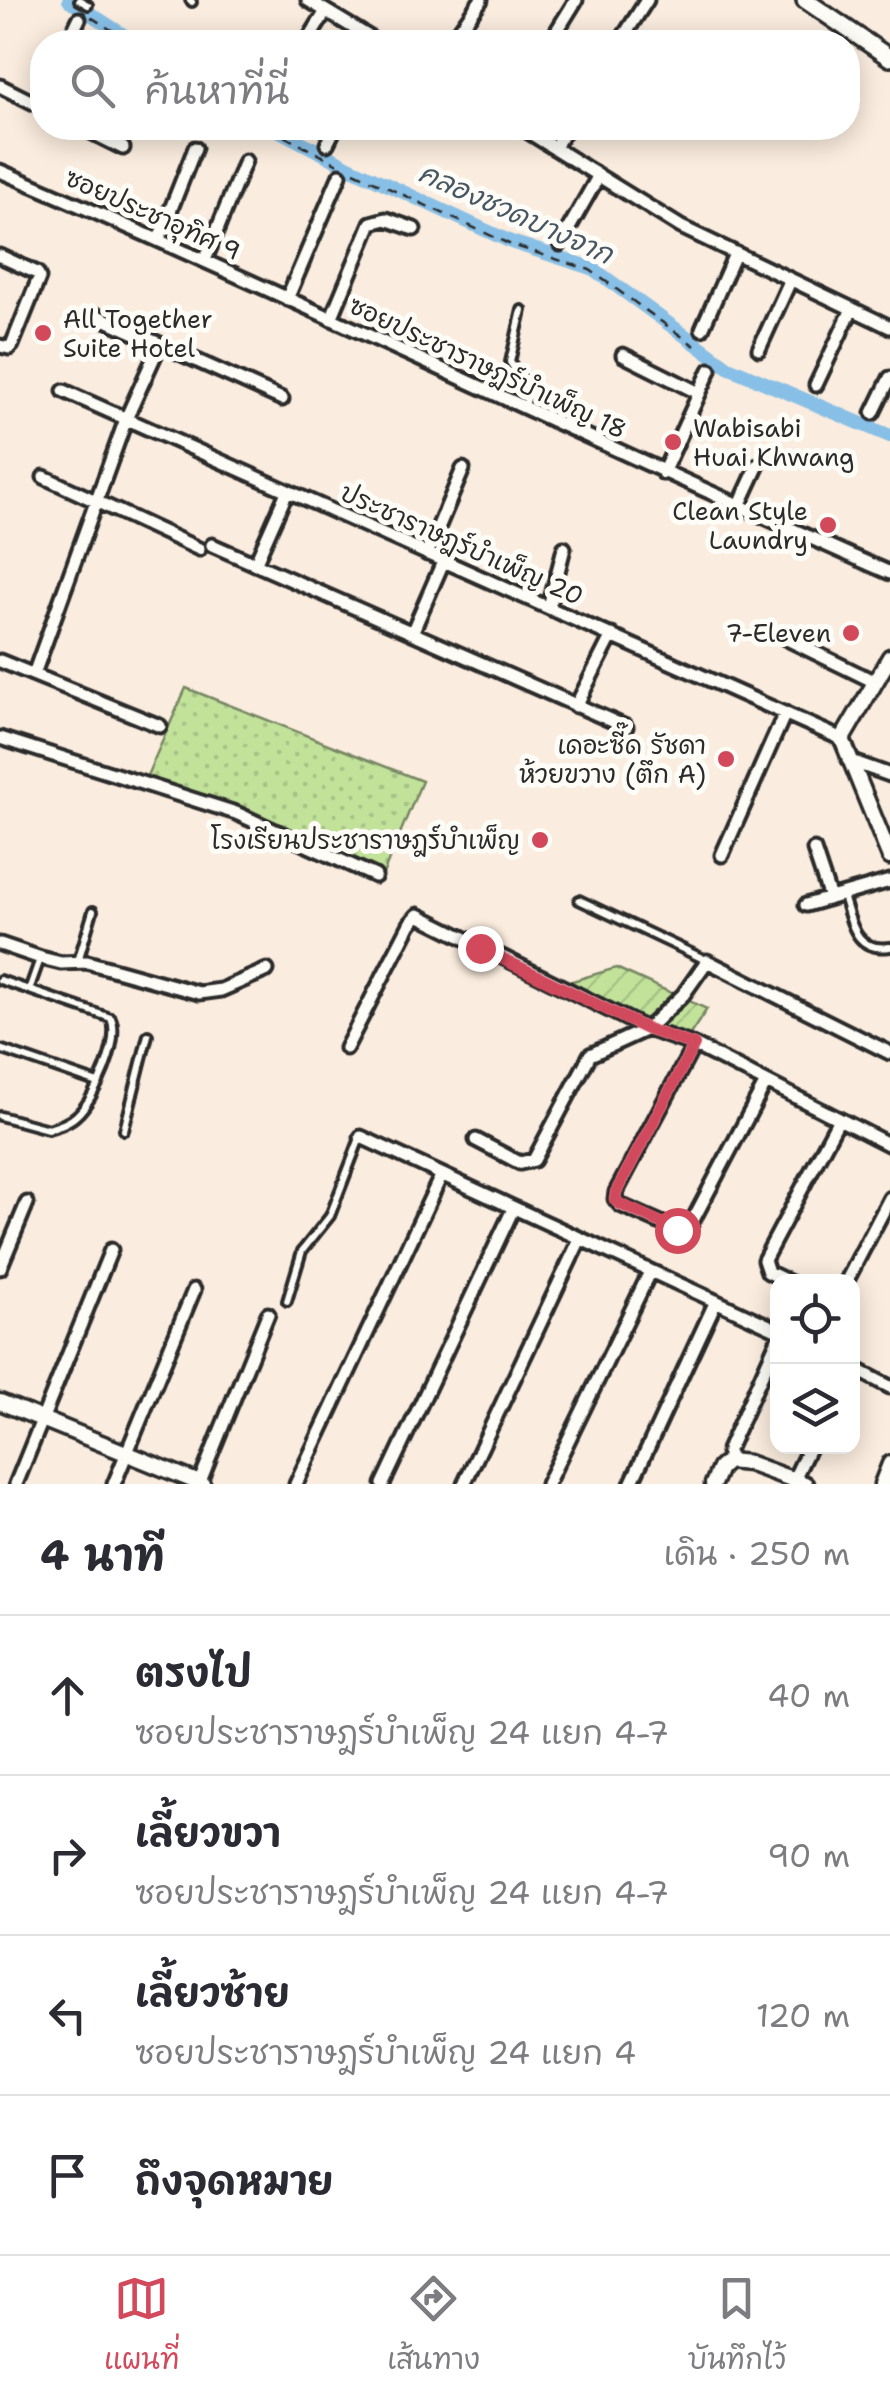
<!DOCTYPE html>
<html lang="th">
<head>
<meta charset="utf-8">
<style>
	body { margin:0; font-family:"Shantell Sans","Playpen Sans Thai",sans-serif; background:#f7f7f7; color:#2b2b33 }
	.controls { position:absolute; right:30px; bottom:30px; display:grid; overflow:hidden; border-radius:20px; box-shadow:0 5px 25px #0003 }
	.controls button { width:90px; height:90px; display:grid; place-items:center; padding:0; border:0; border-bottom:2px solid #e1e1e2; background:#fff; color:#2b2b33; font:50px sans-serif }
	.stop { position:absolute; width:30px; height:30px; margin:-22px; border:8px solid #d1495b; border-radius:50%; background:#fff }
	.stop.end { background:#d1495b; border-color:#fff; box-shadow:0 2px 10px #0008 }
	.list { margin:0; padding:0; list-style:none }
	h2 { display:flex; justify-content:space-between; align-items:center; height:130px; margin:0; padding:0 40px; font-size:42px }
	h2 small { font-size:32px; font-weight:400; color:#7c7c81 }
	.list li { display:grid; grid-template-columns:65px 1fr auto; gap:30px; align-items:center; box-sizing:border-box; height:160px; padding:0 40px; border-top:2px solid #e1e1e2 }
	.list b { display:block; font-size:38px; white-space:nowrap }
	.list p { margin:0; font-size:32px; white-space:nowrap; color:#7c7c81 }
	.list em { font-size:32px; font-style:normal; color:#7c7c81 }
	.icon { flex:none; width:55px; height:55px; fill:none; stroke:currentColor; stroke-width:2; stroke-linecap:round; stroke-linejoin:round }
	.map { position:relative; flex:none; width:890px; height:1484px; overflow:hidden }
	.search { position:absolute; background:#fff; box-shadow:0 5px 25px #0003; left:30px; right:30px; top:30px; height:110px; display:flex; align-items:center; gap:25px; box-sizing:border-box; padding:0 35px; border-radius:40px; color:#7c7c81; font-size:38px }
	.sheet { height:770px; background:#fff }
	nav { display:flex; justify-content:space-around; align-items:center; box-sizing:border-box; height:140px; border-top:2px solid #e1e1e2; background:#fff; font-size:28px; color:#7c7c81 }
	nav a { display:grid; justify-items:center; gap:5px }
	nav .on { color:#d1495b }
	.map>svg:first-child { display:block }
</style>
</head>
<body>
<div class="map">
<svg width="890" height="1484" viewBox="0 0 890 1484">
	<defs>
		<pattern id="grass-dots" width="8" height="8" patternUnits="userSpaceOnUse" patternTransform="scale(2.5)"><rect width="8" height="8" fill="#c2e29a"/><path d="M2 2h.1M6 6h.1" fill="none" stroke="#a7c285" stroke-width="1.8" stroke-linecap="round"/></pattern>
		<pattern id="garden-furrows" width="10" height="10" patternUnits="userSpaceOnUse" patternTransform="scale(2.5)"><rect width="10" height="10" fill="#c2e29a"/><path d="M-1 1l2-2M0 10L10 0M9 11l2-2" fill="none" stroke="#a7c285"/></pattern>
	</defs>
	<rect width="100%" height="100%" fill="#faecde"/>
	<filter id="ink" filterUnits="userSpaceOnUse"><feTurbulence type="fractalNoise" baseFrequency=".01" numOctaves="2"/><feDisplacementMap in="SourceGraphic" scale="20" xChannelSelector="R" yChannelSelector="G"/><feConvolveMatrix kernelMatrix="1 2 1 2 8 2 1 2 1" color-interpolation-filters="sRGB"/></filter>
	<g filter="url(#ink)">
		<path fill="url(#grass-dots)" stroke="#768662" stroke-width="2.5" d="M 186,688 L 422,781 L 383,874 L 251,813 L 146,778 Z"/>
		<path fill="url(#garden-furrows)" stroke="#768662" stroke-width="2.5" d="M 616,968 L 707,1009 L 687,1039 L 562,984 Z"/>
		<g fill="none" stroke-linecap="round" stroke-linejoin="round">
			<path stroke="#88bfe6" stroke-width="14" d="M 69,0 L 134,42
				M 274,128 L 347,166 L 511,242 L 592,268 L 728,367 L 890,436"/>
			<g stroke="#2b2b2b" stroke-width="14">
				<path id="service" d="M 79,0 L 88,5
					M 190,0 L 192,2
					M 522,310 L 510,362 L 530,392 L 524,407
					M 844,899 C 852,925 856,952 890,947
					M 579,900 L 706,960
					M 78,961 L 93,911
					M 0,980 L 111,1018 C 121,1041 95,1099 77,1115 C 69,1123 58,1126 48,1129 L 0,1116
					M 29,990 L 40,959
					M 0,1049 L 98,1083
					M 124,1130 L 148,1035
					M 287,1301 L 302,1251 L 330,1216 L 360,1138"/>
			</g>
			<g stroke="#2b2b2b" stroke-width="19">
				<path id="minor" d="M 308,0 L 369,37 L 371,42
					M 68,42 L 79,19
					M 307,42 L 326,11
					M 451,42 L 481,0
					M 550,42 L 576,0
					M 620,42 L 647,0
					M 0,86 L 42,107
					M 83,128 L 123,148
					M 522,128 L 681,227 L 890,327
					M 327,144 L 335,128
					M 554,148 L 567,128
					M 0,171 C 299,299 592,442 890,573
					M 159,239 L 195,148
					M 560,244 L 598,177
					M 0,256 L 37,273 L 39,278 L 12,345 L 9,348 L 0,346
					M 205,260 L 245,161
					M 287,299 L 340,175
					M 95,315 L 282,399
					M 331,319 L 371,223 L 386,219 L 414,229
					M 702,329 L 735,254
					M 759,349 L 790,281
					M 623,355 L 699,393
					M 816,385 L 852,309
					M 64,391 L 842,739
					M 873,413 L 890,378
					M 663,473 L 710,370
					M 44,477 L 199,549
					M 739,506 L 758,465
					M 212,545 L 626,727
					M 427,554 L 463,469
					M 255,564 L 287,492
					M 549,607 L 564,548
					M 412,633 L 443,562
					M 785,638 L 875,682
					M 0,661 L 160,726
					M 34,674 L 126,419 L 160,344
					M 576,706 L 612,635
					M 0,738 L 236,813 L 375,876
					M 848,760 L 890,775
					M 814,850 L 830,898
					M 722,855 L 785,713
					M 806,905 L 890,881
					M 0,944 L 41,958 L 61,963 L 87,962 L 199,993 L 221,990 L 267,970
					M 694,1045 L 616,1192 L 615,1199 L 620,1205 L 677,1230 L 692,1222 L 766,1082
					M 346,1048 L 410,924 L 418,915 L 647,1029 L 694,1045 L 890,1145
					M 361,1137 L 778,1330
					M 476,1140 L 520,1163 L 534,1160 L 590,1055 L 647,1029 L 683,995 L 707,961 L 890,1053
					M 0,1268 L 27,1203
					M 789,1282 L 768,1272 L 764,1260 L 839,1119
					M 846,1282 L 890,1198
					M 852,1367 L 890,1387
					M 728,1461 L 728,1450 L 778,1339
					M 794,1479 L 810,1446
					M 16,1484 L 111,1250
					M 114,1484 L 194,1290
					M 199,1484 L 268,1314
					M 296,1484 L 441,1176
					M 383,1484 L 513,1209
					M 464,1484 L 580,1239
					M 547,1484 L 650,1272
					M 631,1484 L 716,1301"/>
			</g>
			<g stroke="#2b2b2b" stroke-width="21">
				<path id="tertiary" d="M 890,657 L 842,739 L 890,857
					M 0,1402 L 202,1484
					M 713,1484 L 720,1468 L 728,1461 L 748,1463 L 805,1484
					M 882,1484 L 890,1464"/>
			</g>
			<g stroke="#2b2b2b" stroke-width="22">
				<path id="secondary" d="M 805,0 L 890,58"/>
			</g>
			<path stroke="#2b2b2b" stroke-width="2.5" stroke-dasharray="10 8" stroke-linecap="butt" d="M 91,17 L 130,42
				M 268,128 L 338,164
				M 354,172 L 509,244 L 590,270 L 695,346"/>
			<use href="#service" stroke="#fdfcf7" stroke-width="6"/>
			<use href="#minor" stroke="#fdfcf7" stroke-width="11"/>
			<use href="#tertiary" stroke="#fdfcf7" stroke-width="14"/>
			<use href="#secondary" stroke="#fdfcf7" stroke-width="15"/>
		</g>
	</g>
	<g fill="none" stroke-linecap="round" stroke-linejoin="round" filter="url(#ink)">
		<path stroke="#d1495b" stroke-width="12" d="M 480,948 L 647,1029 L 694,1045 L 616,1192 L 615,1200 L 620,1204 L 677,1230"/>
	</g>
	<g fill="#d1495b" stroke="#fdfcf7" stroke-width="4">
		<circle cx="43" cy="333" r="10"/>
		<circle cx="673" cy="442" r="10"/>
		<circle cx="828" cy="525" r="10"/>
		<circle cx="851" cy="633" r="10"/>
		<circle cx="726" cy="759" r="10"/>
		<circle cx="540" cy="840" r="10"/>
	</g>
	<g text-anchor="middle" stroke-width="10" stroke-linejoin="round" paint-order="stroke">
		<g font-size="25" fill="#2b2b2b" stroke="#fdfcf7">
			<text transform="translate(153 214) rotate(24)" y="9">ซอยประชาอุทิศ 9</text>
			<text transform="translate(488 367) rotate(25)" y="9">ซอยประชาราษฎร์บำเพ็ญ 18</text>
			<text transform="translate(462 544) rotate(24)" y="9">ประชาราษฎร์บำเพ็ญ 20</text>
		</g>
		<g font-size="25" fill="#2b2b2b" stroke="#fdfcf7" text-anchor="end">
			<text x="63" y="328" text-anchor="start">All Together<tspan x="63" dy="29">Suite Hotel</tspan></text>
			<text x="693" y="437" text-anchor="start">Wabisabi<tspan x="693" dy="29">Huai Khwang</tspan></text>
			<text x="808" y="520">Clean Style<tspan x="808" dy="29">Laundry</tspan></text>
			<text x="831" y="642">7-Eleven</text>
			<text x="706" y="754">เดอะซี๊ด รัชดา<tspan x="706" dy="29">ห้วยขวาง (ตึก A)</tspan></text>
			<text x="520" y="849">โรงเรียนประชาราษฎร์บำเพ็ญ</text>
		</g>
		<g font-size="28" font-style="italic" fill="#475763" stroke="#fdfcf7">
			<text transform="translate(516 213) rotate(24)" y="10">คลองชวดบางจาก</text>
		</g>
	</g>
</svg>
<div class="controls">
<button><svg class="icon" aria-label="locate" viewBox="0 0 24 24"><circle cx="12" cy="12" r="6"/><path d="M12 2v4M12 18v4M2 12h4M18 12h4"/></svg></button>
<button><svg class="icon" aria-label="layers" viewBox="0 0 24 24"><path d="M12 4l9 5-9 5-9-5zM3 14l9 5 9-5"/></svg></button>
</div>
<div class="stop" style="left:677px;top:1230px"></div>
<div class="stop end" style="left:480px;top:948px"></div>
<div class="search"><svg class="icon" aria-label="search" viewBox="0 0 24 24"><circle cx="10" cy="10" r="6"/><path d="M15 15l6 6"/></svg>ค้นหาที่นี่</div>
</div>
<section class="sheet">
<h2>4 นาที<small>เดิน · 250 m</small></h2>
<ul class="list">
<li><svg class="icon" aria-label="ahead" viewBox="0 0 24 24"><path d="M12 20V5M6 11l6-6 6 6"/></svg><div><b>ตรงไป</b><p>ซอยประชาราษฎร์บำเพ็ญ 24 แยก 4-7</p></div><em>40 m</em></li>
<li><svg class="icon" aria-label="right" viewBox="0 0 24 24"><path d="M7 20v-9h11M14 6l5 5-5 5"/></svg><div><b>เลี้ยวขวา</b><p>ซอยประชาราษฎร์บำเพ็ญ 24 แยก 4-7</p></div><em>90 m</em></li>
<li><svg class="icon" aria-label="left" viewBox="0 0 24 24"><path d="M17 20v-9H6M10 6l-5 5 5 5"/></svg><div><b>เลี้ยวซ้าย</b><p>ซอยประชาราษฎร์บำเพ็ญ 24 แยก 4</p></div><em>120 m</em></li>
<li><svg class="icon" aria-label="arrive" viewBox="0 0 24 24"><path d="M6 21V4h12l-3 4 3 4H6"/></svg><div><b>ถึงจุดหมาย</b></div></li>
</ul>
</section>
<nav>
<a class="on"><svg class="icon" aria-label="map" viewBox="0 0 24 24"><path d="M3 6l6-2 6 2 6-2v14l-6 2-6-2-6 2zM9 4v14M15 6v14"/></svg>แผนที่</a>
<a><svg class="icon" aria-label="directions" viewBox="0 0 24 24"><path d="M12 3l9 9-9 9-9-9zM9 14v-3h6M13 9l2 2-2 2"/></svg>เส้นทาง</a>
<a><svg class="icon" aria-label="saved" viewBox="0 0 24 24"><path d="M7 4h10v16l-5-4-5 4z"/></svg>บันทึกไว้</a>
</nav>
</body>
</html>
